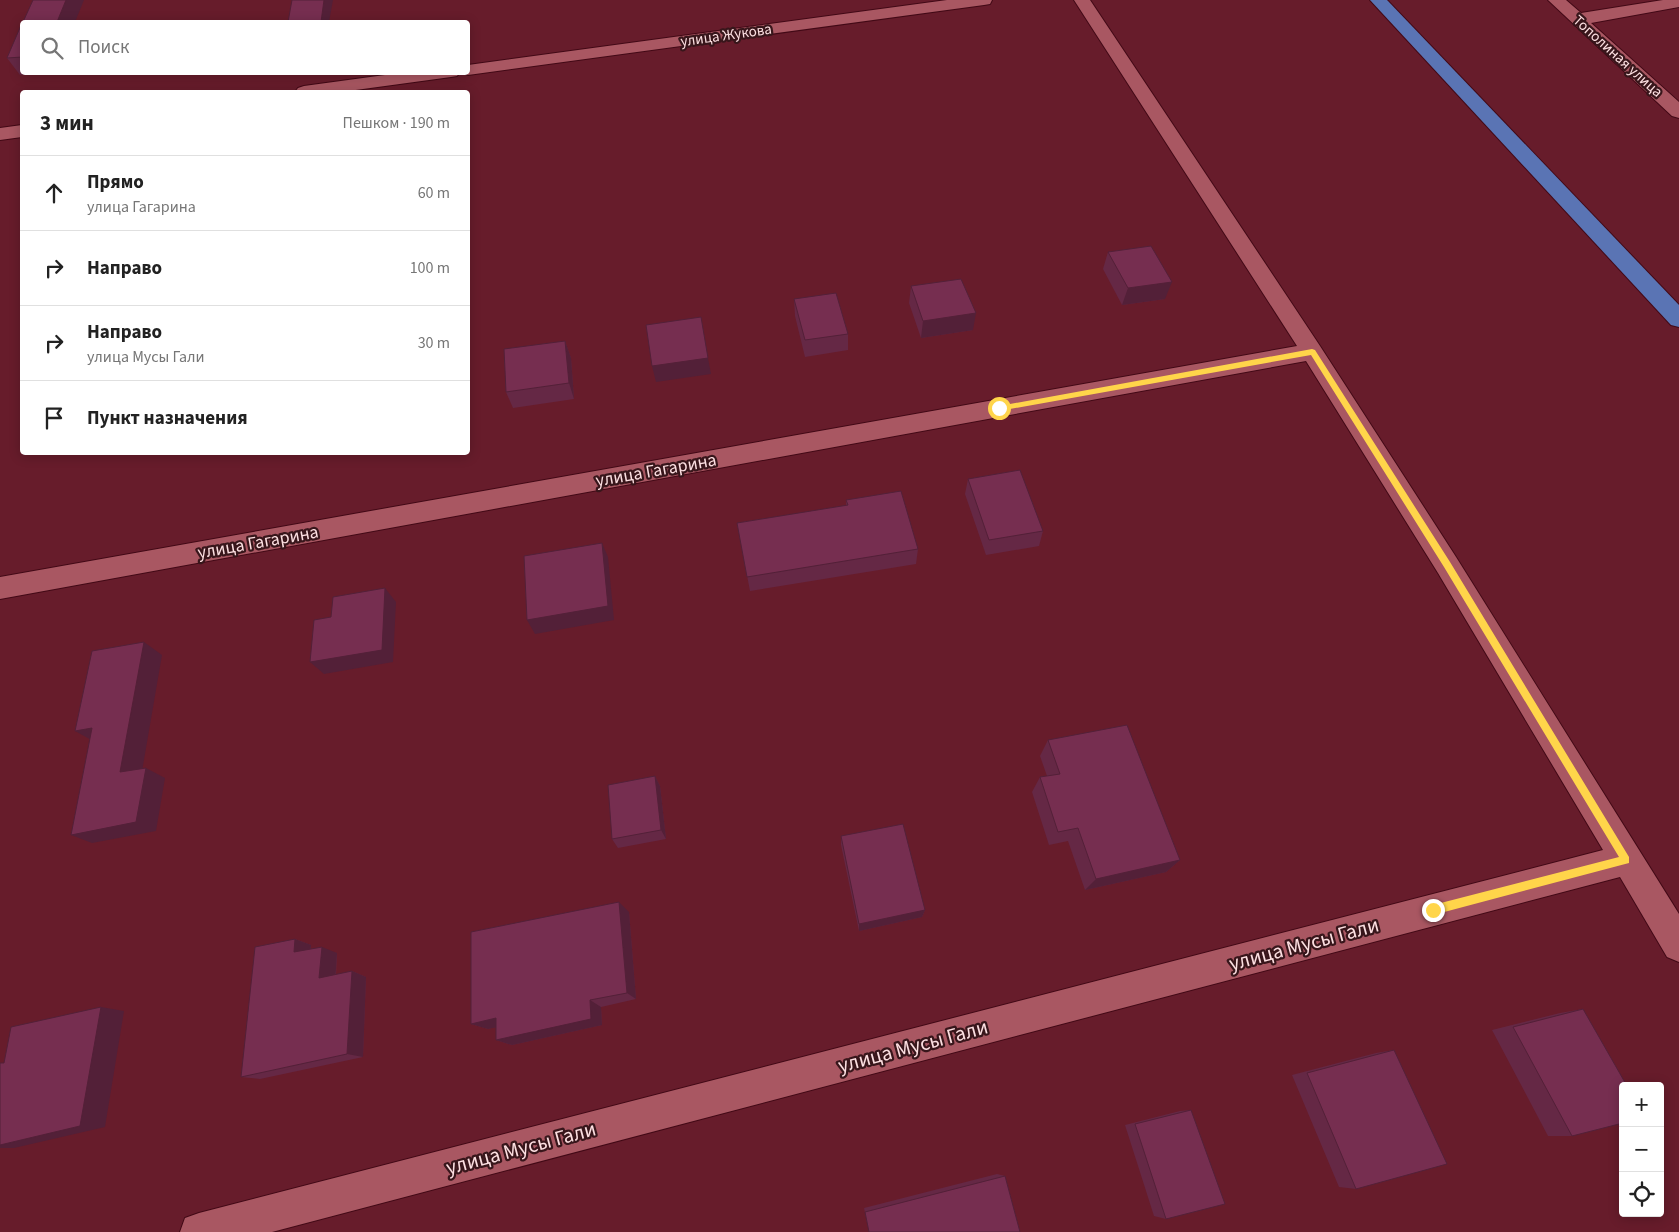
<!DOCTYPE html>
<html lang="ru">
<head>
<meta charset="utf-8">
<style>
	body { margin:0; font-family:"Source Sans 3",sans-serif; background:#f2f2f2; color:#222 }
	.controls { position:absolute; right:15px; bottom:15px; display:grid; overflow:hidden; border-radius:5px; box-shadow:0 2px 12px #0003 }
	.controls button { width:45px; height:45px; display:grid; place-items:center; padding:0; border:0; border-bottom:1px solid #e0e0e0; background:#fff; color:#222; font:25px sans-serif }
	.stop { position:absolute; width:15px; height:15px; margin:-11px; border:4px solid #ffd54a; border-radius:50%; background:#fff }
	.stop.end { background:#ffd54a; border-color:#fff; box-shadow:0 1px 5px #0008 }
	.list { margin:0; padding:0; list-style:none }
	h2 { display:flex; justify-content:space-between; align-items:center; height:65px; margin:0; padding:0 20px; font-size:21px }
	h2 small { font-size:16px; font-weight:400; color:#767676 }
	.list li { display:grid; grid-template-columns:32px 1fr auto; gap:15px; align-items:center; box-sizing:border-box; height:75px; padding:0 20px; border-top:1px solid #e0e0e0 }
	.list b { display:block; font-size:19px; white-space:nowrap }
	.list p { margin:0; font-size:16px; white-space:nowrap; color:#767676 }
	.list em { font-size:16px; font-style:normal; color:#767676 }
	.icon { flex:none; width:28px; height:28px; fill:none; stroke:currentColor; stroke-width:2; stroke-linecap:round; stroke-linejoin:round }
	.map { position:relative; flex:none; width:1679px; height:1232px; overflow:hidden }
	.search { position:absolute; background:#fff; box-shadow:0 2px 12px #0003; left:20px; top:20px; width:450px; height:55px; display:flex; align-items:center; gap:12px; box-sizing:border-box; padding:0 18px; border-radius:5px; color:#767676; font-size:19px }
	.panel { position:absolute; background:#fff; box-shadow:0 2px 12px #0003; left:20px; top:90px; width:450px; height:365px; border-radius:5px }
	.map>svg:first-child { display:block }
</style>
</head>
<body>
<div class="map">
<svg width="1679" height="1232" viewBox="0 0 1679 1232">
	<rect width="100%" height="100%" fill="#671c2b"/>
	<g fill="none" stroke-linecap="round" stroke-linejoin="round">
		<g stroke="#420916" stroke-width="2">
			<path id="minor" d="M 947,0 L 992,0 L 990,4 L 984,5 L 468,75 L 461,72 L 468,72 L 468,65 Z
				M 1074,0 L 1090,0 L 1320,346 L 1456,557 L 1679,914 L 1679,962 L 1667,957 L 1620,877 L 272,1232 L 180,1232 L 185,1218 L 199,1213 L 1603,850 L 1438,573 L 1306,361 L 0,599 L 0,577 L 1297,346 Z
				M 1548,0 L 1566,0 L 1581,13 L 1663,0 L 1679,0 L 1679,7 L 1591,23 L 1679,102 L 1679,118 L 1672,116 Z
				M 407,72 L 460,72 L 457,76 L 451,77 L 341,92 L 295,92 L 298,88 L 304,86 Z
				M 22,125 L 22,137 L 0,140 L 0,128 Z"/>
		</g>
		<g stroke="#420916" stroke-width="2">
			<path id="major" d="M 1370,0 L 1387,0 L 1679,305 L 1679,327 L 1671,325 Z"/>
		</g>
		<use href="#minor" fill="#a95762" fill-rule="evenodd"/>
		<use href="#major" fill="#5a74b4" fill-rule="evenodd"/>
	</g>
	<path fill="#652845" d="M 22,23 L 22,72 L 48,72 L 20,75 L 7,58 Z
		M 1108,252 L 1165,299 L 1122,305 L 1103,269 Z
		M 911,286 L 973,330 L 921,338 L 909,303 Z
		M 794,299 L 848,334 L 848,350 L 805,357 L 795,316 Z
		M 565,341 L 571,358 L 574,399 L 513,408 L 506,392 Z
		M 968,479 L 1043,531 L 1039,546 L 986,555 L 965,494 Z
		M 846,500 L 918,549 L 916,564 L 750,591 L 737,523 L 846,506 Z
		M 1048,740 L 1180,860 L 1166,872 L 1085,890 L 1068,841 L 1049,845 L 1032,792 L 1040,777 L 1047,776 L 1040,756 Z
		M 655,776 L 660,786 L 666,839 L 618,848 L 612,839 Z
		M 841,836 L 925,910 L 922,917 L 859,931 L 841,845 Z
		M 629,912 L 636,999 L 601,1007 L 602,1025 L 512,1045 L 496,1040 L 496,1027 L 488,1029 L 471,1024 Z
		M 295,939 L 311,945 L 311,949 L 337,953 L 336,975 L 352,971 L 366,977 L 363,1057 L 260,1079 L 241,1077 Z
		M 1583,1009 L 1572,1136 L 1548,1136 L 1492,1030 L 1560,1013 Z
		M 1394,1050 L 1356,1189 L 1339,1187 L 1292,1075 L 1376,1053 Z
		M 1191,1110 L 1166,1219 L 1154,1216 L 1125,1125 L 1180,1111 Z
		M 997,1174 L 1005,1176 L 1020,1232 L 869,1232 L 864,1208 Z"/>
	<path fill="#532038" d="M 66,0 L 84,0 L 75,22 L 57,22 Z
		M 324,0 L 333,0 L 329,22 L 321,22 Z
		M 1172,282 L 1165,299 L 1122,305 L 1128,288 Z
		M 976,313 L 973,330 L 921,338 L 923,321 Z
		M 565,341 L 571,358 L 574,399 L 569,383 Z
		M 708,358 L 711,374 L 656,382 L 652,366 Z
		M 602,543 L 608,557 L 614,620 L 535,634 L 527,620 Z
		M 385,588 L 396,602 L 393,662 L 324,674 L 310,662 Z
		M 144,642 L 162,655 L 140,783 L 120,772 Z
		M 92,728 L 95,742 L 75,731 Z
		M 146,768 L 165,778 L 156,831 L 92,843 L 71,835 Z
		M 655,776 L 660,786 L 666,839 L 661,830 Z
		M 1180,860 L 1166,872 L 1085,890 L 1096,879 Z
		M 619,902 L 629,912 L 636,999 L 627,993 Z
		M 925,910 L 922,917 L 859,931 L 859,924 Z
		M 295,939 L 311,945 L 310,958 L 294,952 Z
		M 322,947 L 337,953 L 335,983 L 319,978 Z
		M 352,971 L 366,977 L 363,1057 L 347,1054 Z
		M 590,1000 L 601,1007 L 602,1025 L 512,1045 L 496,1040 Z
		M 101,1007 L 124,1011 L 105,1127 L 14,1148 L 0,1148 L 0,1145 Z
		M 496,1018 L 512,1024 L 488,1029 L 471,1024 Z"/>
	<path fill="#762e50" stroke="#532038" d="M 33,0 L 66,0 L 57,22 L 23,22 Z
		M 292,0 L 324,0 L 321,22 L 288,22 Z
		M 22,23 L 22,57 L 7,58 Z
		M 1151,246 L 1172,282 L 1128,288 L 1108,252 Z
		M 961,279 L 976,313 L 923,321 L 911,286 Z
		M 836,293 L 848,334 L 805,340 L 794,299 Z
		M 701,317 L 708,358 L 652,366 L 646,325 Z
		M 565,341 L 569,383 L 506,392 L 504,349 Z
		M 1020,470 L 1043,531 L 989,540 L 968,479 Z
		M 901,491 L 918,549 L 747,577 L 737,523 L 848,505 L 846,500 Z
		M 602,543 L 608,606 L 527,620 L 524,556 Z
		M 385,588 L 382,650 L 310,662 L 314,620 L 331,617 L 333,597 Z
		M 144,642 L 120,772 L 146,768 L 136,822 L 71,835 L 92,728 L 75,731 L 92,651 Z
		M 1127,725 L 1180,860 L 1096,879 L 1078,828 L 1058,832 L 1040,777 L 1060,774 L 1048,740 Z
		M 655,776 L 661,830 L 612,839 L 608,785 Z
		M 903,824 L 925,910 L 859,924 L 841,836 Z
		M 619,902 L 627,993 L 590,1000 L 591,1019 L 496,1040 L 496,1018 L 471,1024 L 471,932 Z
		M 295,939 L 294,952 L 322,947 L 319,978 L 352,971 L 347,1054 L 241,1077 L 255,947 Z
		M 101,1007 L 80,1126 L 0,1145 L 0,1063 L 4,1063 L 11,1027 Z
		M 1583,1009 L 1627,1086 L 1623,1086 L 1623,1123 L 1572,1136 L 1513,1027 Z
		M 1394,1050 L 1447,1164 L 1356,1189 L 1307,1073 Z
		M 1191,1110 L 1225,1204 L 1166,1219 L 1135,1124 Z
		M 1005,1176 L 1020,1232 L 869,1232 L 865,1212 Z"/>
	<path fill="#ffd54a" d="M 1312,349 L 1315,350 L 1450,562 L 1629,857 L 1629,863 L 1433,915 L 1430,914 L 1430,907 L 1433,905 L 1619,857 L 1444,567 L 1311,355 L 999,411 L 995,408 L 999,406 Z"/>
	<g text-anchor="middle" stroke-width="4.5" stroke-linejoin="round" paint-order="stroke">
		<g font-size="15" fill="#fcdfe1" stroke="#38161b">
			<text transform="translate(726 35) rotate(-8)" y="5">улица Жукова</text>
			<text transform="translate(1618 56) rotate(42)" y="5">Тополиная улица</text>
		</g>
		<g font-size="18" fill="#fcdfe1" stroke="#38161b">
			<text transform="translate(656 470) rotate(-10)" y="6">улица Гагарина</text>
			<text transform="translate(258 542) rotate(-10)" y="6">улица Гагарина</text>
		</g>
		<g font-size="21" fill="#fcdfe1" stroke="#38161b">
			<text transform="translate(1304 944) rotate(-15)" y="7">улица Мусы Гали</text>
			<text transform="translate(913 1046) rotate(-15)" y="7">улица Мусы Гали</text>
			<text transform="translate(521 1148) rotate(-15)" y="7">улица Мусы Гали</text>
		</g>
	</g>
</svg>
<div class="controls">
<button>+</button>
<button>−</button>
<button><svg class="icon" aria-label="locate" viewBox="0 0 24 24"><circle cx="12" cy="12" r="6"/><path d="M12 2v4M12 18v4M2 12h4M18 12h4"/></svg></button>
</div>
<div class="stop" style="left:999px;top:408px"></div>
<div class="stop end" style="left:1433px;top:910px"></div>
<div class="search"><svg class="icon" aria-label="search" viewBox="0 0 24 24"><circle cx="10" cy="10" r="6"/><path d="M15 15l6 6"/></svg>Поиск</div>
<section class="panel">
<h2>3 мин<small>Пешком · 190 m</small></h2>
<ul class="list">
<li><svg class="icon" aria-label="ahead" viewBox="0 0 24 24"><path d="M12 20V5M6 11l6-6 6 6"/></svg><div><b>Прямо</b><p>улица Гагарина</p></div><em>60 m</em></li>
<li><svg class="icon" aria-label="right" viewBox="0 0 24 24"><path d="M7 20v-9h11M14 6l5 5-5 5"/></svg><div><b>Направо</b></div><em>100 m</em></li>
<li><svg class="icon" aria-label="right" viewBox="0 0 24 24"><path d="M7 20v-9h11M14 6l5 5-5 5"/></svg><div><b>Направо</b><p>улица Мусы Гали</p></div><em>30 m</em></li>
<li><svg class="icon" aria-label="arrive" viewBox="0 0 24 24"><path d="M6 21V4h12l-3 4 3 4H6"/></svg><div><b>Пункт назначения</b></div></li>
</ul>
</section>
</div>
</body>
</html>
